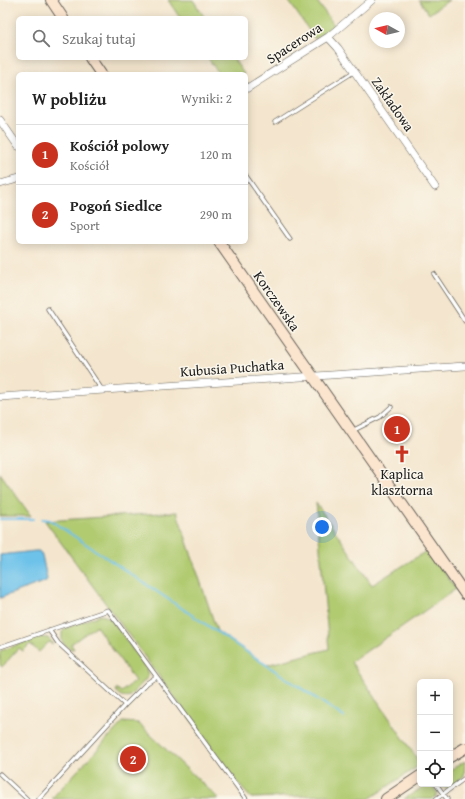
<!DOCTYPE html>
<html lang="pl">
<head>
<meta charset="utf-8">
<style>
	body { margin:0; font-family:"Gentium Book Plus",serif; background:#f6f6f6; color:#222 }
	.controls { position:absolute; right:12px; bottom:12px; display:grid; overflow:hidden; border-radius:6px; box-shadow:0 2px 10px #0003 }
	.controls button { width:36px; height:36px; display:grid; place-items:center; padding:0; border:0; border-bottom:1px solid #e0e0e0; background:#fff; color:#222; font:20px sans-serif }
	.compass { position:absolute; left:369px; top:12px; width:36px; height:36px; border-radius:50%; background:#fff; box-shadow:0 2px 10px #0003; rotate:278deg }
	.you { position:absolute; left:322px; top:527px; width:14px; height:14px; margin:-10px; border:3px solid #fff; border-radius:50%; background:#1a73e8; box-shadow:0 0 0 6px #1a73e833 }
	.badge { display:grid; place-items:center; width:26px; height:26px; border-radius:50%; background:#c8321e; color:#fff; font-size:13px; font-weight:700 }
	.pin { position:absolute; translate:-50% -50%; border:2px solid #fff; box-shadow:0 1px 4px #0006 }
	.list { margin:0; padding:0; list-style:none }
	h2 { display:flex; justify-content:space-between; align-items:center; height:52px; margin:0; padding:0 16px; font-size:17px }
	h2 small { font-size:13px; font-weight:400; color:#767676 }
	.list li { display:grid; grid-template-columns:26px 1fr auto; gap:12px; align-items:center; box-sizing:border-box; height:60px; padding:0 16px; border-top:1px solid #e0e0e0 }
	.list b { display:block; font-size:15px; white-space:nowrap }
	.list p { margin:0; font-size:13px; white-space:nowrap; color:#767676 }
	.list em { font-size:13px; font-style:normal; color:#767676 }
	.icon { flex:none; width:22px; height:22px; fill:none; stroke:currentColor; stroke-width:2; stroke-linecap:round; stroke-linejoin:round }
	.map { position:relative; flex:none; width:465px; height:799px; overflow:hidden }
	.search { position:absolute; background:#fff; box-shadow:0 2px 10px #0003; left:16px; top:16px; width:232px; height:44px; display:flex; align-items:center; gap:10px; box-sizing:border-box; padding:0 14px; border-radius:6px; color:#767676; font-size:15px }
	.panel { position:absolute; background:#fff; box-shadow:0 2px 10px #0003; left:16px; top:72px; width:232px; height:172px; border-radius:6px }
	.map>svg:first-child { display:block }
</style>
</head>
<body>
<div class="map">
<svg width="465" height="799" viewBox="0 0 465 799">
	<rect width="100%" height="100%" fill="#fbf7ec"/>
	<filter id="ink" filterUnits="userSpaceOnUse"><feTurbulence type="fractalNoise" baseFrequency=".025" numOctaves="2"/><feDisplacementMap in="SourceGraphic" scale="8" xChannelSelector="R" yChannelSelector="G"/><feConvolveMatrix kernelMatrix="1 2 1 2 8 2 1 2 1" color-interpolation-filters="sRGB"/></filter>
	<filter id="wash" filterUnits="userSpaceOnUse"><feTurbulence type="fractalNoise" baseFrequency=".012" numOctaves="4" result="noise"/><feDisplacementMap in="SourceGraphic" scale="16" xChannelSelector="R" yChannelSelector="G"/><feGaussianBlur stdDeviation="0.9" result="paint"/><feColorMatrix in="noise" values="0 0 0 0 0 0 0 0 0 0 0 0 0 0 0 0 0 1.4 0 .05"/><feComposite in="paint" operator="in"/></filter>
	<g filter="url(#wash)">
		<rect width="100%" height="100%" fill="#f4e6ce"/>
		<path fill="#b1cb71" stroke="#667446" d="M 168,0 L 193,0 L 205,18 L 180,18 Z
			M 288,0 L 316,0 L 334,25 L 315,39 Z
			M 419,0 L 449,0 L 429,14 Z
			M 208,58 L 233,58 L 244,74 L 219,74 Z
			M 0,473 L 31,516 L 0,516 Z
			M 316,503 L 372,585 L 428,550 L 456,589 L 351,662 L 416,757 L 420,765 L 369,799 L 334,799 L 328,795 L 251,798 L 239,785 L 45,521 L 177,512 L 217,631 L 266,665 L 329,649 Z
			M 100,615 L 105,616 L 112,620 L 146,668 L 148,675 L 147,678 L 130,696 C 124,698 118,696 116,690 L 117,688 L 121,692 L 135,681 L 96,626 L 71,644 L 74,649 L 70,649 L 62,642 L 62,632 L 66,628 Z
			M 40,637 L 48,638 L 52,642 L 52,645 L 49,642 L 39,652 L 30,644 L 23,651 L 19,648 L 2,667 L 0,665 L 0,651 Z
			M 123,722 L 138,723 L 219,799 L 53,799 L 53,797 Z
			M 465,761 L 464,776 L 447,789 L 442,787 L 440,784 L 450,784 L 450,770 Z
			M 428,784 L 431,784 L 438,794 L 433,799 L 404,799 Z"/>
		<path fill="#6dc2ea" stroke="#446f83" d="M 35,551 L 39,551 L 42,555 L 47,579 L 46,581 L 0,598 L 0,555 Z"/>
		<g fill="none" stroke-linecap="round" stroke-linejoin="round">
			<path stroke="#6dc2ea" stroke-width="2" d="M 0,519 L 33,519
				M 42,519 L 50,520 L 344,717"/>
		</g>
	</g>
	<g filter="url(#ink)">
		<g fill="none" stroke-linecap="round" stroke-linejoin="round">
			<g stroke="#68635a" stroke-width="5">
				<path id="lane" d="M 275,122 L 355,71
					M 246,176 L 290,239
					M 434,274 L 465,321
					M 48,309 L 102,390
					M 352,431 L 380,417 L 391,407
					M 49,630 L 58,643 L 125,705
					M 0,647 L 108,610 L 246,799
					M 0,774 L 27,799
					M 436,784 L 447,799
					M 39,799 L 125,705 L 147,683 L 156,677
					M 436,799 L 465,778"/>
			</g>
			<g stroke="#68635a" stroke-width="8">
				<path id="street" d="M 328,37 L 338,48 L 435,187
					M 246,89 L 328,37 L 372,0
					M 0,120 L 18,146
					M 0,184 L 18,179
					M 0,397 L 465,366"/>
			</g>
			<g stroke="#68635a" stroke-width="12">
				<path id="secondary" d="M 51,0 L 63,18
					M 90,58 L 101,74
					M 219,242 L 465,594
					M 450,757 L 465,748
					M 386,799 L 420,776"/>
			</g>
			<use href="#lane" stroke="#fff" stroke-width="3.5"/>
			<use href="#street" stroke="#fff" stroke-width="7"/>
			<use href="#secondary" stroke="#fce5cf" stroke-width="10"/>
		</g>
	</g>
	<defs>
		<g id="church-bare" transform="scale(1.38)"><path d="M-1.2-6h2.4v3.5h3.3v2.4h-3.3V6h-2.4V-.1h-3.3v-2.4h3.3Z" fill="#c8321e" stroke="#fbf7ec" stroke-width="2.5" paint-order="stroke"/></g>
	</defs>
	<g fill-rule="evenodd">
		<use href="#church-bare" x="402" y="454"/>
	</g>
	<g text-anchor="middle" stroke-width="3" stroke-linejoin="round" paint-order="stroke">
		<g font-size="14" fill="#1c1c1c" stroke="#fbf7ec">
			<text transform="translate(294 43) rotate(-33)" y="5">Spacerowa</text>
			<text transform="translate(393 104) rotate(55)" y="5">Zakładowa</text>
			<text transform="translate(277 301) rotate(55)" y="5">Korczewska</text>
			<text transform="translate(232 368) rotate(-4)" y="5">Kubusia Puchatka</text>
		</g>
		<g font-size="14" fill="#1c1c1c" stroke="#fbf7ec">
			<text x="402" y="479">Kaplica<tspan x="402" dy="16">klasztorna</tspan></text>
		</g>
	</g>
</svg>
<div class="controls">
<button>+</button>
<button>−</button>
<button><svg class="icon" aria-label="locate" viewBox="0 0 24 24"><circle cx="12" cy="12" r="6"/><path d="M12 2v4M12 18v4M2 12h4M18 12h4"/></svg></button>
</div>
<svg class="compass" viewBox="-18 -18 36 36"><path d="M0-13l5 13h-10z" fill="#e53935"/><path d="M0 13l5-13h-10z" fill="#767676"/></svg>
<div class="you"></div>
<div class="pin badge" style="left:397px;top:429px">1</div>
<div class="pin badge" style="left:133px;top:759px">2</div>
<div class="search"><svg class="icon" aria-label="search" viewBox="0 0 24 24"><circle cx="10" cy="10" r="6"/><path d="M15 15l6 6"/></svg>Szukaj tutaj</div>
<section class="panel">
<h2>W pobliżu<small>Wyniki: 2</small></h2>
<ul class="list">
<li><span class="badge">1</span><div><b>Kościół polowy</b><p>Kościół</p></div><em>120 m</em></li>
<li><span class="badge">2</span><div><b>Pogoń Siedlce</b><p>Sport</p></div><em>290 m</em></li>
</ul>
</section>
</div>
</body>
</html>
